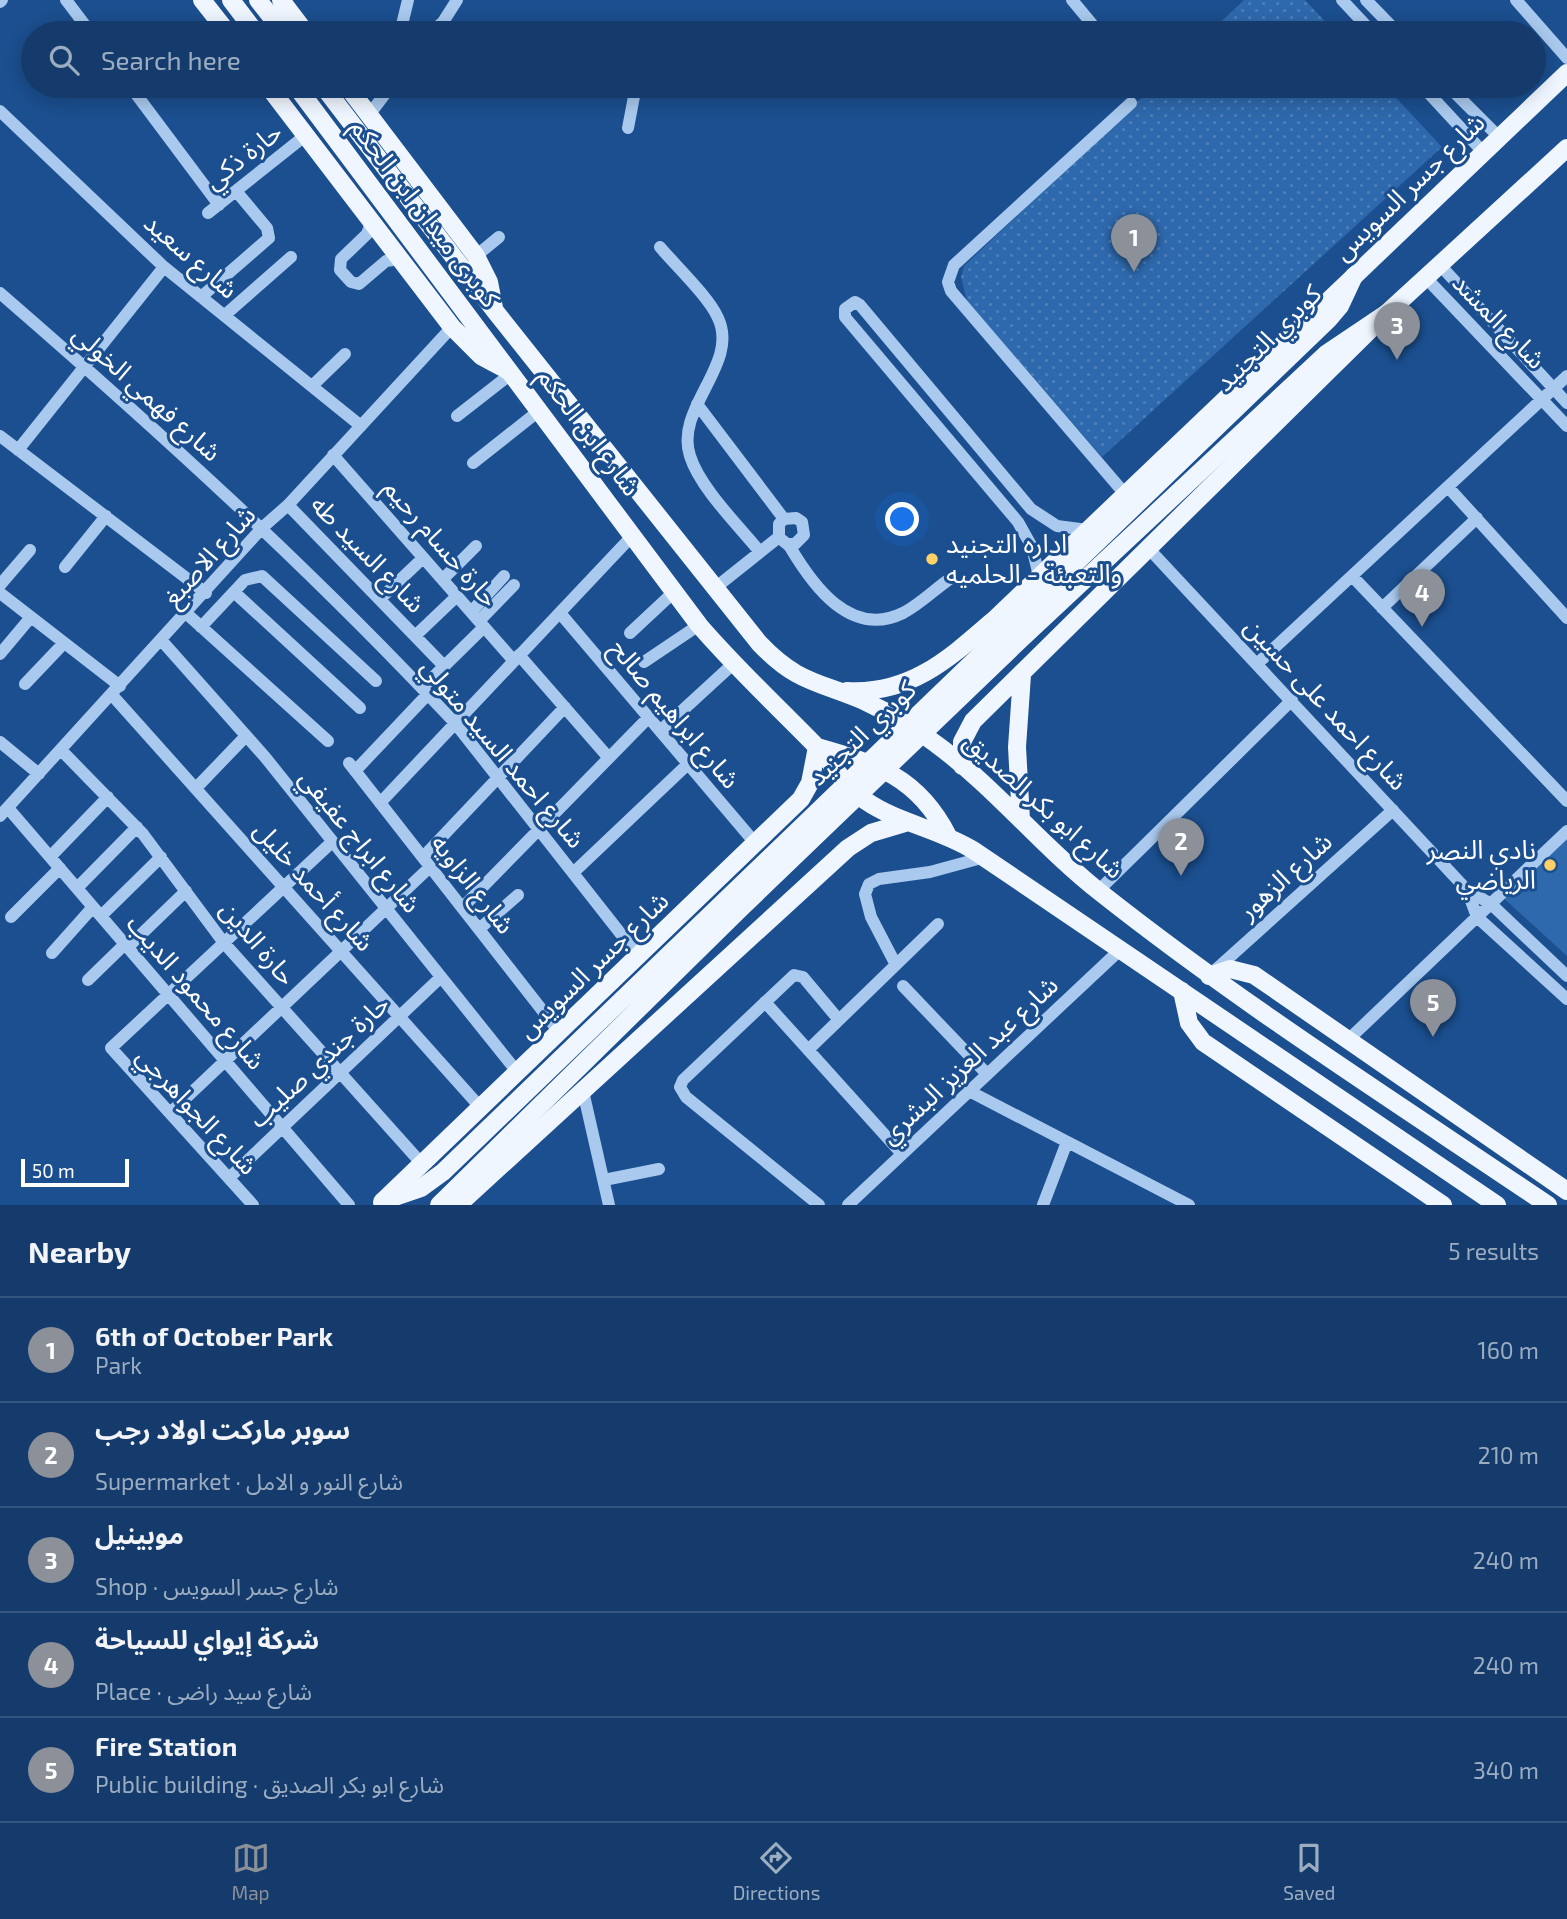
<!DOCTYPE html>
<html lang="en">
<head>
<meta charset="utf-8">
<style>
	body { margin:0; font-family:"Exo 2","Noto Sans Arabic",sans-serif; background:#214673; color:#f1f3f6 }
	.scale { position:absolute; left:21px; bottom:18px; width:108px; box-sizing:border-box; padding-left:7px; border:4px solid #fff; border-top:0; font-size:19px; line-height:24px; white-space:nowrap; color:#fff; -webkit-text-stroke:5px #1b4f8f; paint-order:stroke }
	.you { position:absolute; left:903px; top:520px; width:24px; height:24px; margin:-18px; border:5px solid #fff; border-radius:50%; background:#1a73e8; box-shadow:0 0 0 10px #1a73e833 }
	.badge { display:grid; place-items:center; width:46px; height:46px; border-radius:50%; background:#8c9099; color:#fff; font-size:23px; font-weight:700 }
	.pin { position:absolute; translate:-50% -58px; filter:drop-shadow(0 2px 4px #0008) }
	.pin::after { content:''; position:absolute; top:37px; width:24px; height:21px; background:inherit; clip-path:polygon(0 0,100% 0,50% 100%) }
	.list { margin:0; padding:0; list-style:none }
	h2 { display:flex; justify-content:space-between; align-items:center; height:91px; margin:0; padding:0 28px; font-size:30px }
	h2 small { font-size:23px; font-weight:400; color:#9dadc1 }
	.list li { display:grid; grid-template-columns:46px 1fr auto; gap:21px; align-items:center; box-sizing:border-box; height:105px; padding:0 28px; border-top:2px solid #33557e }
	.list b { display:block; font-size:26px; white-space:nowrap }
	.list p { margin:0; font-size:23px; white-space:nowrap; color:#9dadc1 }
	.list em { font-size:23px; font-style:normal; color:#9dadc1 }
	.icon { flex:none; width:38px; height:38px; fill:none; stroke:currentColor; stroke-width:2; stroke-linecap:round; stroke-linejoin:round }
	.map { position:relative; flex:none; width:1567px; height:1205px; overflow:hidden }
	.search { position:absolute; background:#143b6b; box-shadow:0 4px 18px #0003; left:21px; right:21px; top:21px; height:77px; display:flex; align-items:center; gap:18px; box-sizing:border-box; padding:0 24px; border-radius:38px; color:#9dadc1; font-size:26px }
	.sheet { height:616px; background:#143b6b }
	nav { display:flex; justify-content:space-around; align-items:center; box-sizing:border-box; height:98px; border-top:2px solid #33557e; background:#143b6b; font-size:19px; color:#9dadc1 }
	nav a { display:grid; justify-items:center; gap:4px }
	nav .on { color:#8c9099 }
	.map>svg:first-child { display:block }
</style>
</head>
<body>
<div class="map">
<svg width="1567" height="1205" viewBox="0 0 1567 1205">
	<defs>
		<pattern id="park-dots" width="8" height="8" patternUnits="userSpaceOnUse" patternTransform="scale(1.75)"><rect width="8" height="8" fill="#2e69ad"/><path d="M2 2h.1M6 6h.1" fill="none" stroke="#4d80b9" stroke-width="1.8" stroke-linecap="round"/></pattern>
	</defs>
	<rect width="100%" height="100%" fill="#1b4f8f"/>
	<path fill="#2e69ad" d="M 1567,834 L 1567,956 L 1500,895 Z"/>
	<path fill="url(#park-dots)" d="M 1244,0 L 1305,0 L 1336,33 L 1209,33 Z
		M 1154,86 L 1385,86 L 1442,147 L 1102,457 L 967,301 L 961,277 L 964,266 Z"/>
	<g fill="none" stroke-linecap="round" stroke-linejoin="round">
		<path stroke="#a9c9ee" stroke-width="12" d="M 66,0 L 91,33
			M 1072,0 L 1092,24
			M 1342,0 L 1373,33
			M 1366,0 L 1398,33
			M 1516,0 L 1567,58
			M 0,2 L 2,0
			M 400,33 L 408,0
			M 430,33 L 443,22 L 457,0
			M 130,86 L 219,205
			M 1422,86 L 1484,153
			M 1448,86 L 1499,137
			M 0,111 L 164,267 L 361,426
			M 369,115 L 391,86
			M 628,128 L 636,86
			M 208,213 L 306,135
			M 372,221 L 367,234 L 341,259 L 340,270 L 351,282 L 359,284 L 386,261 L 400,259
			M 660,247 C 675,265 709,297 718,318 C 740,364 674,408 690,456 C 700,488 739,526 760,552
			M 476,256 L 499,237
			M 1440,265 L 1567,403
			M 1426,278 L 1567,426
			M 0,293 C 158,430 312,570 455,723 L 639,957
			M 201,297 L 269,238 L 267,228 L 236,191
			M 225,315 L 291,257
			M 312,386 L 345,354
			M 697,404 L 784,519
			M 457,416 L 512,373
			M 0,436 L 206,593
			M 18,450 L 164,267
			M 333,455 L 514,661
			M 473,463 L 540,410
			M 1448,487 L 1567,618
			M 1125,494 L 951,291 L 948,282 L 954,265 L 1131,103
			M 288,505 L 444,666
			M 789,544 L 795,544 L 804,535 L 802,522 L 796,518 L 784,519 L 779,524 L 779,537 C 782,541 787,543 790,547 C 812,584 850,639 903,613 C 919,605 935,589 951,578
			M 1150,550 L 1467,890 L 1491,904 L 1567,976
			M 65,567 L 106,516
			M 1039,576 L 1032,547 L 1018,522 L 845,317 L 845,309 L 855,302 L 860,305 L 1031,509 L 1057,526 L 1088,530
			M 1352,576 L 1567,801
			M 443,579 L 476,546
			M 0,585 L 30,550
			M 715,588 L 779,537
			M 234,592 L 360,708
			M 0,593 L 120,686
			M 380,599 L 423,558
			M 1382,608 L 1477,518
			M 471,612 L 504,576
			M 560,613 L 756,844
			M 187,614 L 328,741
			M 479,621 L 514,585
			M 201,627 L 245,580 L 262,576 L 376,681
			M 630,633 L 675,591
			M 415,636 L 457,596
			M 162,641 L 265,757 L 518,1073
			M 0,654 L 31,617
			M 519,655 L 608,757
			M 644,662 L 699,625
			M 1258,663 L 1567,376
			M 25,684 L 64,643
			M 422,688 L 484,627
			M 112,695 L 481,1108
			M 660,731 L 733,664
			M 0,742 L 39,774
			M 61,750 L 143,834 L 224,943 L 422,1164
			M 349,763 L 560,1033
			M 355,771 L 428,694
			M 196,788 L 246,736
			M 380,803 L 633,535
			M 8,808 L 349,1205
			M 0,816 L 263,527 L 288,505 L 452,327
			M 50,857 L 108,797
			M 423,857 L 565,707
			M 573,873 L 688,764
			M 77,888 L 137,827
			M 1467,890 L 1477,917 L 1567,999
			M 1098,891 L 1292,700
			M 462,908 L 649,717
			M 101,916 L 161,857
			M 11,917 L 60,868
			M 479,929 L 518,895
			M 128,947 L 186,891
			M 52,953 L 93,907
			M 896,965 L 871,917 L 865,894 L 869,884 L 879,879 L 930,872 L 985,857
			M 1212,973 L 1393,810
			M 88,980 L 125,944
			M 903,986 L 987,1074
			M 765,1002 L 902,1154
			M 1349,1039 L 1567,831
			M 808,1050 L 938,924
			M 583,1091 L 609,1205
			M 969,1091 L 1189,1205
			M 170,1113 L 430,867
			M 229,1178 L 441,977
			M 604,1180 L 659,1169
			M 253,1205 L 111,1048 L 332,842
			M 819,1205 L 686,1097 L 680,1087 L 683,1080 L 794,975 L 803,977 L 839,1020
			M 848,1205 L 1121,949
			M 1043,1205 L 1067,1142"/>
		<path stroke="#f0f6ff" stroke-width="18" d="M 202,0 L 228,33
			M 231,0 L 256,33
			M 258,0 L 284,33
			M 281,0 L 306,33
			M 268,86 L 452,327 L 481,356 L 509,371
			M 296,86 L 699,625 C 736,668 776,705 815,745 C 833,763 844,786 866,801 C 898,823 939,829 973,850 L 1497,1205
			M 323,86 L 495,311 L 759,643 C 797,683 817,681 864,701 C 890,713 914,727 936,744 C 996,788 1043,848 1101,893 C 1244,1006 1397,1103 1548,1205
			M 347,86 L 476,256 L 489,282 L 494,308
			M 847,691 C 911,695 951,657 996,618 L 1567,73
			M 817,747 C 877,764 918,777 948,836
			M 962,766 L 962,742 L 973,721 L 1387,313 L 1567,148
			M 1021,820 L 1017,747 L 1022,675
			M 1209,976 L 1230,969 L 1254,975 L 1567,1191
			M 1182,991 L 1189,1023 L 1203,1042 L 1443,1205
			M 382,1202 L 801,799 L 810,783 L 817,747
			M 458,1205 L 848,848 L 871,833 L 908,822"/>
		<path stroke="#f0f6ff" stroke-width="18" d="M 383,1201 L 421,1188 L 443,1172 L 1329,319 L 1340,306 L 1354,276
			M 439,1205 L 741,908 L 1020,640 L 1326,354 L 1387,313"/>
	</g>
	<g fill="#ffd166" stroke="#1b4f8f" stroke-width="2.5">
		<circle cx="932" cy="559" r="7"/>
		<circle cx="1550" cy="865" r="7"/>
	</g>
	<g text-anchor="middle" stroke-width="6" stroke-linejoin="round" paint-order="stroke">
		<g font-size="26" fill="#fff" stroke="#1b4f8f">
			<text transform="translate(243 156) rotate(-38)" y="9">حارة ذكي</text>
			<text transform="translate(1409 187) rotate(-44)" y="9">شارع جسر السويس</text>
			<text transform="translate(425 213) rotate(53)" y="9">كوبرى ميدان ابن الحكم</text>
			<text transform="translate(191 256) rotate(41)" y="9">شارع سعيد</text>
			<text transform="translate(1499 321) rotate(46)" y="9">شارع المشد</text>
			<text transform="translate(1268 338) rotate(-45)" y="9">كوبري التجنيد</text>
			<text transform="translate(147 393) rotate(42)" y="9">شارع فهمي الخولي</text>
			<text transform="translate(589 432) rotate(53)" y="9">شارع ابن الحكم</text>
			<text transform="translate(441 543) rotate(49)" y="9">حارة حسام رحيم</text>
			<text transform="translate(368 554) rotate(46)" y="9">شارع السيد طه</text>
			<text transform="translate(209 556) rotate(-48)" y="9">شارع الاصبغ</text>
			<text transform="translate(1326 704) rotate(47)" y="9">شارع احمد على حسين</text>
			<text transform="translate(675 714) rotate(50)" y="9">شارع ابراهيم صالح</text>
			<text transform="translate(862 733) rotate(-44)" y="9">كوبري التجنيد</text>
			<text transform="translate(503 753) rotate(50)" y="9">شارع احمد السيد متولي</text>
			<text transform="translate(1044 805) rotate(42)" y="9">شارع ابو بكر الصديق</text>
			<text transform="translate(360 841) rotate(51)" y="9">شارع ابراج عفيفي</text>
			<text transform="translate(1285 876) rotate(-42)" y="9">شارع الزهور</text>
			<text transform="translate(473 884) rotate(52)" y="9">شارع الزاويه</text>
			<text transform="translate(314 886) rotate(48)" y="9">شارع أحمد خليل</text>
			<text transform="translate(258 943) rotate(50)" y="9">حارة الدين</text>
			<text transform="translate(593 965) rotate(-44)" y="9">شارع جسر السويس</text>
			<text transform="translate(196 992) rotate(49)" y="9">شارع محمود الديب</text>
			<text transform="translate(969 1060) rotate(-43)" y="9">شارع عبد العزيز البشري</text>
			<text transform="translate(319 1061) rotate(-43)" y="9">حارة جندي صليب</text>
			<text transform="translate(197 1111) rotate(47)" y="9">شارع الجواهرجي</text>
		</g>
		<g font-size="26" fill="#fff" stroke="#1b4f8f" text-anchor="start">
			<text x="946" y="553">اداره التجنيد<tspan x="946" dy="30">والتعبئة - الحلميه</tspan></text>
			<text x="1536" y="859" text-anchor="end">نادي النصر<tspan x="1536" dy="30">الرياضي</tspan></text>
		</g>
	</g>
</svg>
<div class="scale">50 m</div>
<div class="you"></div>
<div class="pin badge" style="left:1134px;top:272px">1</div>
<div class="pin badge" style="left:1181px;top:876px">2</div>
<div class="pin badge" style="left:1397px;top:360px">3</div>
<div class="pin badge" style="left:1422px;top:627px">4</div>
<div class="pin badge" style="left:1433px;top:1037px">5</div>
<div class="search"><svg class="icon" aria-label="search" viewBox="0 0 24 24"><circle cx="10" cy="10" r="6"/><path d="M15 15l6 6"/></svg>Search here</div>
</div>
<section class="sheet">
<h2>Nearby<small>5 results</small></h2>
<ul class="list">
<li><span class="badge">1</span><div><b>6th of October Park</b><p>Park</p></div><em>160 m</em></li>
<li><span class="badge">2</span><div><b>سوبر ماركت اولاد رجب</b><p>Supermarket · شارع النور و الامل</p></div><em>210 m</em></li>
<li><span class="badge">3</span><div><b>موبينيل</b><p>Shop · شارع جسر السويس</p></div><em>240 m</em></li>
<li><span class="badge">4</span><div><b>شركة إيواي للسياحة</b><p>Place · شارع سيد راضى</p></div><em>240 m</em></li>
<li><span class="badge">5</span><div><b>Fire Station</b><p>Public building · شارع ابو بكر الصديق</p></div><em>340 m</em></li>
</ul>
</section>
<nav>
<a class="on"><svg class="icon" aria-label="map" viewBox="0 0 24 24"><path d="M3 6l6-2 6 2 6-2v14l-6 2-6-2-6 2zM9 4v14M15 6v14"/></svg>Map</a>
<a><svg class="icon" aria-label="directions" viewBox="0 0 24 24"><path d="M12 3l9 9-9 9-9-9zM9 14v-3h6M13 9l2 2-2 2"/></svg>Directions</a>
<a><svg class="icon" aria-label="saved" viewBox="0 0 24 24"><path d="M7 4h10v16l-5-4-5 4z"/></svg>Saved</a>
</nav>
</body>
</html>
